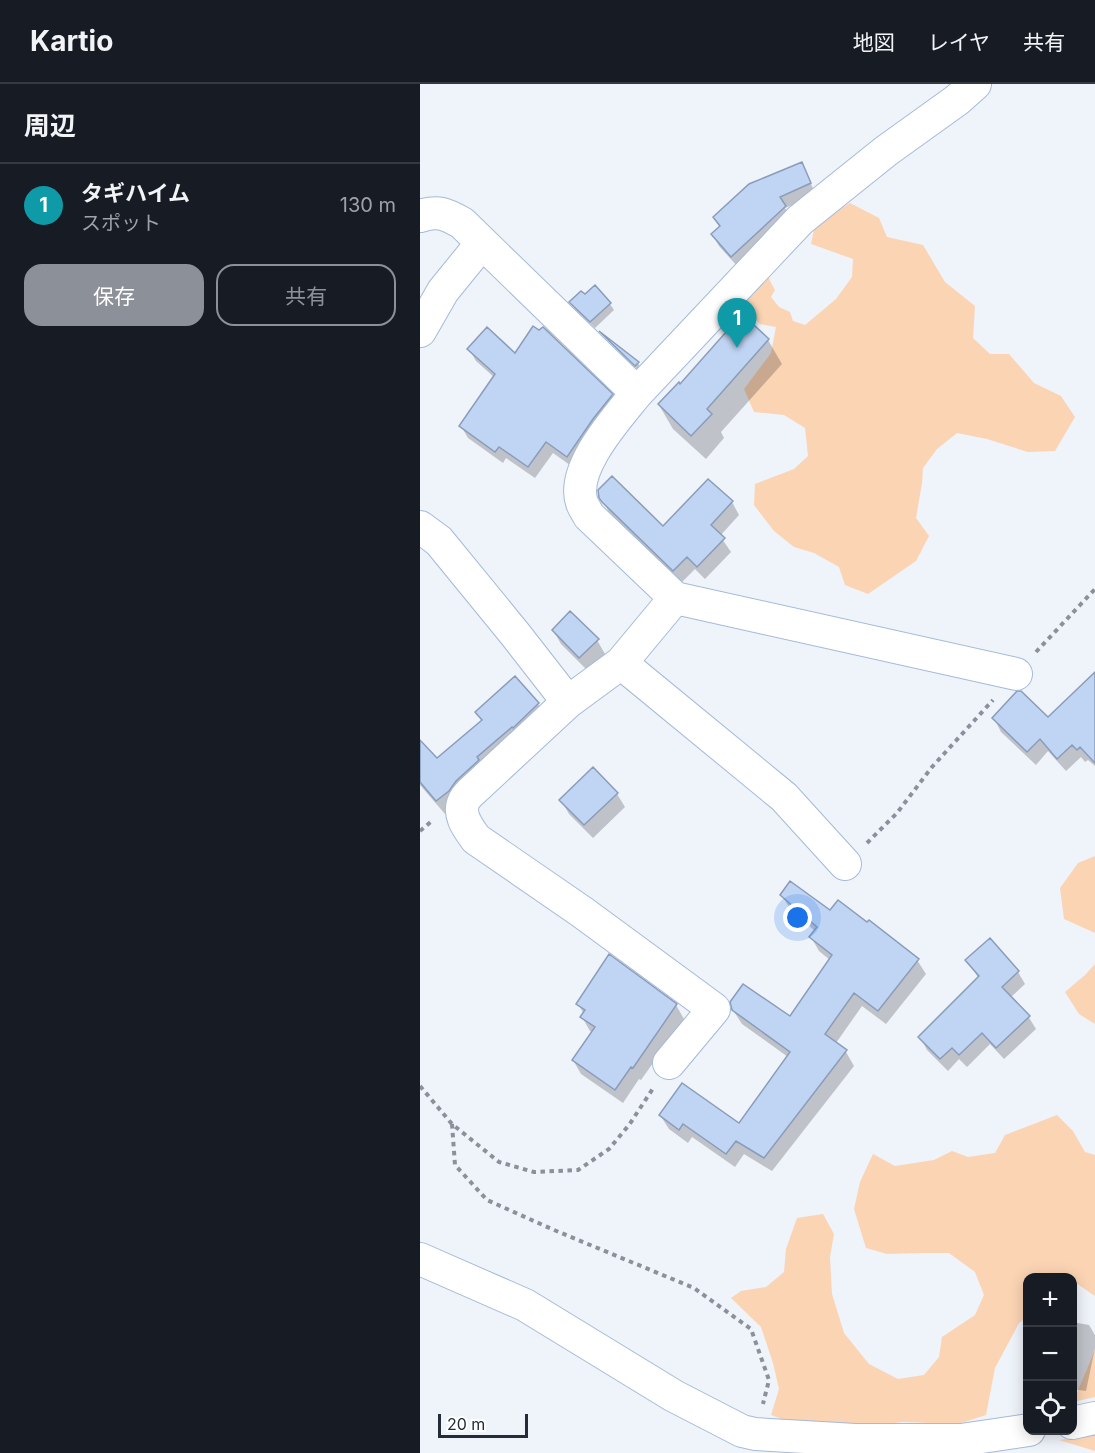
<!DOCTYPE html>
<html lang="ja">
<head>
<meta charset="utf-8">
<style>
	body { margin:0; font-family:Inter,"Noto Sans JP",sans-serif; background:#242831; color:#f1f3f6 }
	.controls { position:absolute; right:18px; bottom:18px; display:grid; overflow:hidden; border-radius:12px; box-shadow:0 3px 15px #0003 }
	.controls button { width:54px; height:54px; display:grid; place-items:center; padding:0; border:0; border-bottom:2px solid #363941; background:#171b24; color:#f1f3f6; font:30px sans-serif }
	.scale { position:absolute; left:18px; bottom:15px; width:90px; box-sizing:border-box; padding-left:6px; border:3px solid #242c37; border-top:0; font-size:16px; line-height:21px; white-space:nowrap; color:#242c37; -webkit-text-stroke:4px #fff; paint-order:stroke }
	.you { position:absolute; left:378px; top:834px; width:21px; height:21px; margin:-15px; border:4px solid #fff; border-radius:50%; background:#1a73e8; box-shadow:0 0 0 9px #1a73e833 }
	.badge { display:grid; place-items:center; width:39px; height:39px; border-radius:50%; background:#8c9099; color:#fff; font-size:20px; font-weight:700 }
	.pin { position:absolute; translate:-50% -50px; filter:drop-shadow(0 2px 3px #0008) }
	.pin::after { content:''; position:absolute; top:32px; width:21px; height:18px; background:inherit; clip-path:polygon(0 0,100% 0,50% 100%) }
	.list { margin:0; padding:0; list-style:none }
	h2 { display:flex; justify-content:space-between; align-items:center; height:78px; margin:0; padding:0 24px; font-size:26px }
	h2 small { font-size:20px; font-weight:400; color:#9ea1a6 }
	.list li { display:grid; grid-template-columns:39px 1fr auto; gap:18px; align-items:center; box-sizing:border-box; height:84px; padding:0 24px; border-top:2px solid #363941 }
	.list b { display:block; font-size:22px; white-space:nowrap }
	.list p { margin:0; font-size:20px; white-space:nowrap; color:#9ea1a6 }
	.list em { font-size:20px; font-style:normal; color:#9ea1a6 }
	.actions { display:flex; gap:12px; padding:18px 24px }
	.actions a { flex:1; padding:14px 0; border:2px solid #8c9099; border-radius:18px; text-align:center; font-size:21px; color:#8c9099 }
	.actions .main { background:#8c9099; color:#fff }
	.icon { flex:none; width:33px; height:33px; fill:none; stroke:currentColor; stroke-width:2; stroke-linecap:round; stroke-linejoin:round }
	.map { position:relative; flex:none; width:675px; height:1369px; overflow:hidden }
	header { display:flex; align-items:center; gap:36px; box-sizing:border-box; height:84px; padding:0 30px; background:#171b24; border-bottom:2px solid #363941 }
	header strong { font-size:28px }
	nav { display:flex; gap:33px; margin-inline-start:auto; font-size:21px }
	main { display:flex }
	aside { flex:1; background:#171b24 }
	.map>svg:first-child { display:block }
</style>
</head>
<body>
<header>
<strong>Kartio</strong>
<nav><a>地図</a><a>レイヤ</a><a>共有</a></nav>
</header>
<main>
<aside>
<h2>周辺<small></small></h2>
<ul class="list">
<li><span class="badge" style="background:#0f9aa8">1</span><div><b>タギハイム</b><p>スポット</p></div><em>130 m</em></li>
</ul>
<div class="actions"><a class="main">保存</a><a>共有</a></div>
</aside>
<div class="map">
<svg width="675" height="1369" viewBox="0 0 675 1369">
	<rect width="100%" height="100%" fill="#eff3fa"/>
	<path fill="#fbd4b4" d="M 430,119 L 459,134 L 467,153 L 503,161 L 525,198 L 555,222 L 553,254 L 570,270 L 589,270 L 614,299 L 641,312 L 655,333 L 635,367 L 608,368 L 567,355 L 537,349 L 517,365 L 503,384 L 502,399 L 496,434 L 509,452 L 496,477 L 448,510 L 425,501 L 419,483 L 394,469 L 374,463 L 354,447 L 334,421 L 335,400 L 374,385 L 388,372 L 385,344 L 364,331 L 334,328 L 324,305 L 351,269 L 356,243 L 340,240 L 325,224 L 307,236 L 345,179 L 350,197 L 355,206 L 351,213 L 359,223 L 370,228 L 373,237 L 385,241 L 416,215 L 432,193 L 433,175 L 391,160 L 395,141 Z
		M 675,772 L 675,849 L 644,835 L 640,804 L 658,779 Z
		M 675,880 L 675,940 L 659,930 L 645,908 L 665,891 Z
		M 637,1031 L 653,1047 L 665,1068 L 675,1071 L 675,1212 L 653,1197 L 652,1194 L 608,1194 L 607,1233 L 599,1239 L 575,1284 L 566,1331 L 538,1340 L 483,1338 L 430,1344 L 381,1342 L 351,1331 L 359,1305 L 353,1279 L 341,1243 L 311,1214 L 321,1207 L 346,1203 L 364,1188 L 366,1165 L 377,1134 L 403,1130 L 414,1150 L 410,1173 L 412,1210 L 424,1249 L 449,1280 L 478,1295 L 504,1291 L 519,1273 L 522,1253 L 555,1231 L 564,1211 L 555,1188 L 529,1169 L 501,1169 L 467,1170 L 446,1164 L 434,1125 L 440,1098 L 453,1070 L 475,1082 L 514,1076 L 532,1067 L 548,1073 L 575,1069 L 585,1051 Z
		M 675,1266 L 675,1313 L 653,1318 Z
		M 675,1350 L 675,1367 L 639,1356 Z"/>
	<path fill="#0003" d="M 382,80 L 396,111 L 365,124 L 371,134 L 318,183 L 299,162 L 293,151 L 300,144 L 295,134 Z
		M 151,218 L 190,220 L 194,226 L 175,244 L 155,225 Z
		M 322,233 L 348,256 L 362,280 L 301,348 L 304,354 L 286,375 L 253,345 L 239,321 L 260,302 Z
		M 184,252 L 218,279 L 221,285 L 220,288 Z
		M 49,265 L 96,271 L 191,311 L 199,324 L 154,384 L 133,369 L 115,394 L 86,374 L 83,379 L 48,354 L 41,342 L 75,294 L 56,277 Z
		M 181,413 L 244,445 L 312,418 L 319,431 L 300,452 L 311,468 L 285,495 L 275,485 L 261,499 L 191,432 Z
		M 133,546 L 177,556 L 185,570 L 168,587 L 141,560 Z
		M 675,590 L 675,682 L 668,676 L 665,678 L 661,673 L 646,687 L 628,667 L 616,681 L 581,648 L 574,634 L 628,635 Z
		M 95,595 L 118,620 L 126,634 L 25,730 L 0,701 L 0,658 L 17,676 L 62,638 L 57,628 Z
		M 197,710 L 205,723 L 173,754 L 149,730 L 141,716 Z
		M 362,811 L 411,828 L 497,876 L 506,890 L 466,940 L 442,922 L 416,959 L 426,968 L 434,982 L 352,1087 L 324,1070 L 315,1083 L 272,1053 L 268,1059 L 249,1045 L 240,1031 L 319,1041 L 368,973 L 322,940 L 313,926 L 370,934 L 410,876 L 399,867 L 391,853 L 395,847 L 370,825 Z
		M 547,876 L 598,888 L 605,900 L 590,914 L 608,932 L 616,945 L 584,975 L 570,960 L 547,983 L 539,975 L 528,987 L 507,966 L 500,953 L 559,895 Z
		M 158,920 L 256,921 L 264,935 L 221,996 L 219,995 L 203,1019 L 161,990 L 153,976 L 173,949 L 170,947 L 162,933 L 164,930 Z
		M 652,1238 L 669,1241 L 675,1251 L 675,1264 L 666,1307 L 652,1305 Z"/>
	<path fill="#c0d5f4" stroke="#899cba" stroke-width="1.5" d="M 382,78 L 391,99 L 360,113 L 366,122 L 311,173 L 291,150 L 300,142 L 293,133 L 329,100 Z
		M 175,201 L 191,219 L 170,238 L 149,218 L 161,207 L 165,210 Z
		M 322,230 L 349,255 L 287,325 L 292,330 L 271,352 L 238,320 L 259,298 L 260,300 Z
		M 113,242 L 119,246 L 123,243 L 193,310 L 173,335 L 147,373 L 126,358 L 108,383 L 79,363 L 75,368 L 39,342 L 75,290 L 47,265 L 67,243 L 95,269 Z
		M 179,247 L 219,278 L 215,282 Z
		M 192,392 L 243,442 L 288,395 L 313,417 L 291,441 L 305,454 L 277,483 L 267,473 L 253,487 L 182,418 L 179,414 L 178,406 Z
		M 150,527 L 179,555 L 159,574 L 132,546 Z
		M 675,588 L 675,679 L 660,663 L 657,666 L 652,661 L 637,675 L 620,655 L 607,668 L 572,634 L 597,607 L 601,607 L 628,633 Z
		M 95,592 L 119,619 L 93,644 L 92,643 L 57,673 L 59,676 L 36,697 L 29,707 L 16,717 L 0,698 L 0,656 L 17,674 L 62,636 L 55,628 Z
		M 173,683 L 198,709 L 164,741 L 139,716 Z
		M 370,797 L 410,826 L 418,816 L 447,838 L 449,836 L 499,875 L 458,927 L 434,909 L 405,950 L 427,966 L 344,1074 L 316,1057 L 306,1070 L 263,1040 L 259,1046 L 239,1031 L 262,999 L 319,1039 L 370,968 L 312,926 L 310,918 L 323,900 L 370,932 L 412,871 L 389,853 L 397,843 L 360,811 Z
		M 570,854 L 599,887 L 582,903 L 610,932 L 576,964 L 562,949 L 539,971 L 532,964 L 520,975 L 498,953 L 559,892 L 545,876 Z
		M 189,870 L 257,920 L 213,984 L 211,983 L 195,1006 L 152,976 L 175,943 L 160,933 L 165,926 L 156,920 Z"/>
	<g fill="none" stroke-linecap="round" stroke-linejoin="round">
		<g stroke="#a5bad8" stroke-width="34">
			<path id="minor" d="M 0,132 C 18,126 26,130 42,139 L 217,309 L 380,136 L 466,67 L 537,16 L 555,0
				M 0,247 L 23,207 L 62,159
				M 217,309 C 197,334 150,385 162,419 C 164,424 167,428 169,432 L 255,514
				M 0,443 L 19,457 L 95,550 L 148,618 L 50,709 C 48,711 45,714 44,717 C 37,731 49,745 56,755 L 162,828 L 294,925 L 249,979
				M 201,579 L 364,713 L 425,780
				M 148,618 L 201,579 L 255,514 L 596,590
				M 0,1175 L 105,1221 L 254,1312 L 322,1347 L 335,1350 L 435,1356 L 541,1356 L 609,1346
				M 652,1339 L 675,1334"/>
		</g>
		<path stroke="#8b919a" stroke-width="4" stroke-dasharray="4.5 4.5" stroke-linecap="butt" d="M 616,568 L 675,505
			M 0,747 L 13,736
			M 447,759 L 477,729 L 512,683 L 573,616
			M 0,1002 L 32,1040 L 79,1078 L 114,1088 L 158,1086 L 189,1065 L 209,1041 L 234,1003
			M 32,1040 L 35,1081 L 67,1116 L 134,1146 L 274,1204 L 331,1245 L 349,1296 L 343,1320"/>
		<use href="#minor" stroke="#fff" stroke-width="32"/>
	</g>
</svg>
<div class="controls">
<button>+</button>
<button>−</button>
<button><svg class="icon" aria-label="locate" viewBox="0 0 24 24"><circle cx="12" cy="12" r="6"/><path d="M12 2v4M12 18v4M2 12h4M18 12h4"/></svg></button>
</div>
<div class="scale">20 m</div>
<div class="you"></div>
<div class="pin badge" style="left:317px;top:264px;background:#0f9aa8">1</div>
</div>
</main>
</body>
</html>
